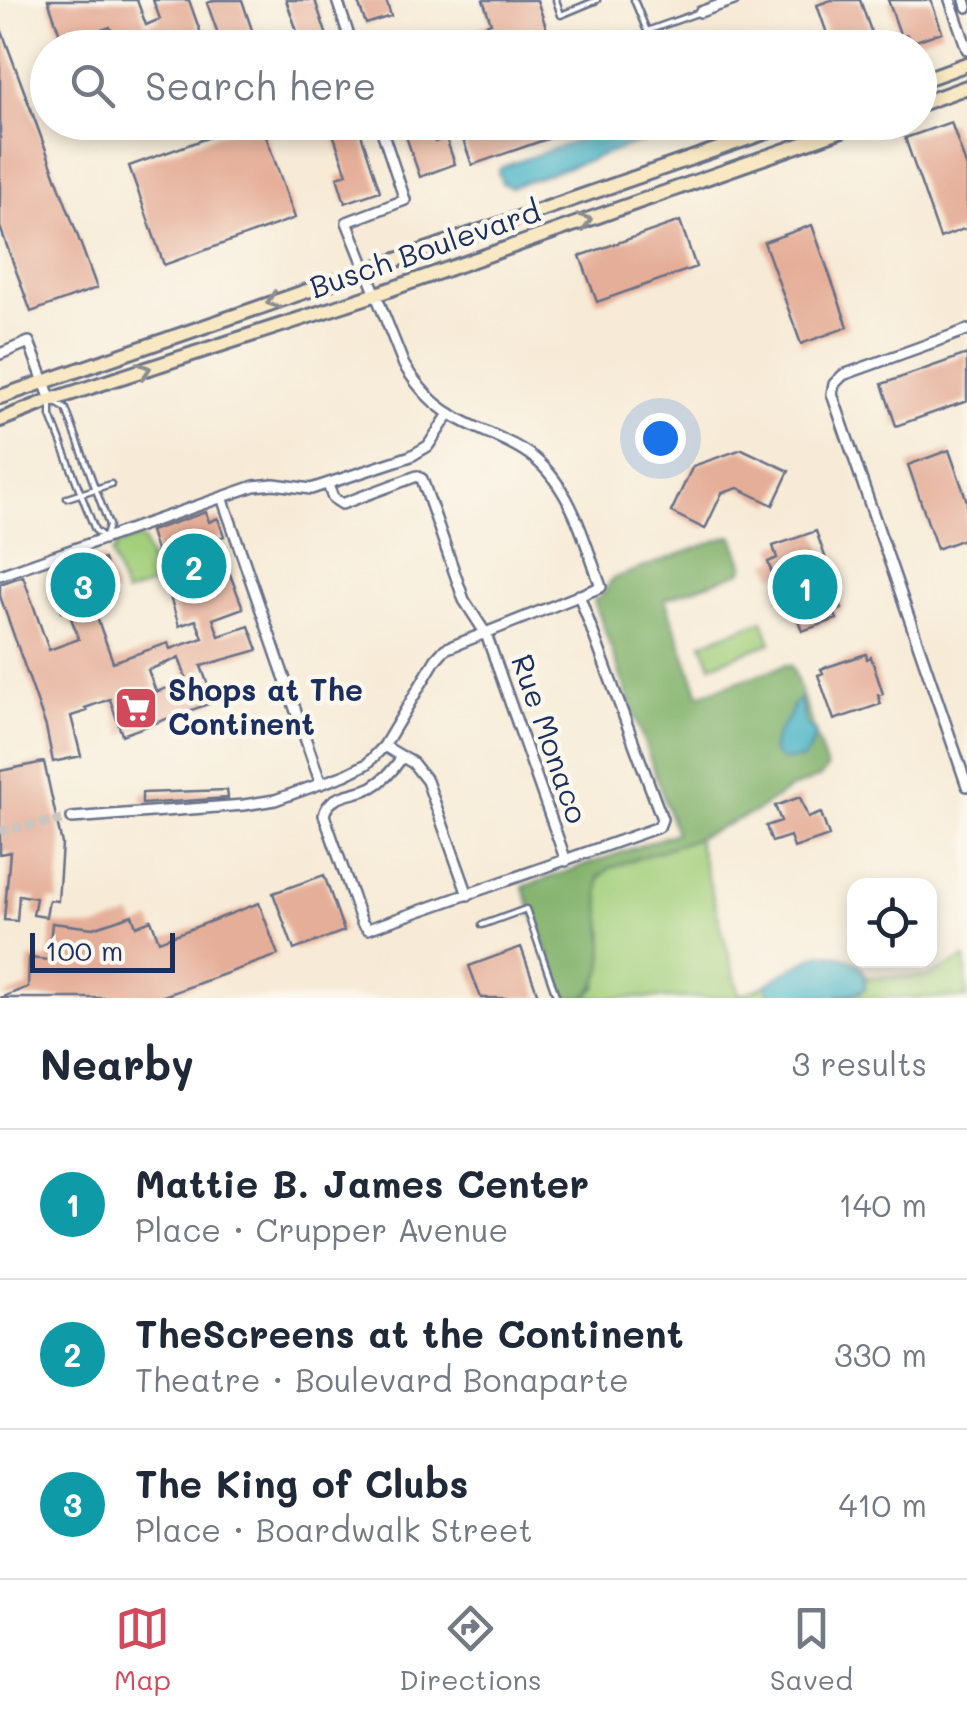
<!DOCTYPE html>
<html lang="en">
<head>
<meta charset="utf-8">
<style>
	body { margin:0; font-family:Mali,sans-serif; background:#f6f6f7; color:#1f2937 }
	.controls { position:absolute; right:30px; bottom:30px; display:grid; overflow:hidden; border-radius:20px; box-shadow:0 5px 15px #0003 }
	.controls button { width:90px; height:90px; display:grid; place-items:center; padding:0; border:0; border-bottom:2px solid #e0e1e3; background:#fff; color:#1f2937; font:50px sans-serif }
	.scale { position:absolute; left:30px; bottom:25px; width:145px; box-sizing:border-box; padding-left:10px; border:5px solid #1b2f5e; border-top:0; font-size:28px; line-height:35px; white-space:nowrap; color:#1b2f5e; -webkit-text-stroke:8px #fbf7ec; paint-order:stroke }
	.you { position:absolute; left:660px; top:438px; width:35px; height:35px; margin:-25px; border:8px solid #fff; border-radius:50%; background:#1a73e8; box-shadow:0 0 0 15px #1a73e833 }
	.badge { display:grid; place-items:center; width:65px; height:65px; border-radius:50%; background:#d1495b; color:#fff; font-size:32px; font-weight:700 }
	.pin { position:absolute; translate:-50% -50%; border:5px solid #fff; box-shadow:0 2px 10px #0006 }
	.list { margin:0; padding:0; list-style:none }
	h2 { display:flex; justify-content:space-between; align-items:center; height:130px; margin:0; padding:0 40px; font-size:42px }
	h2 small { font-size:32px; font-weight:400; color:#747a83 }
	.list li { display:grid; grid-template-columns:65px 1fr auto; gap:30px; align-items:center; box-sizing:border-box; height:150px; padding:0 40px; border-top:2px solid #e0e1e3 }
	.list b { display:block; font-size:38px; white-space:nowrap }
	.list p { margin:0; font-size:32px; white-space:nowrap; color:#747a83 }
	.list em { font-size:32px; font-style:normal; color:#747a83 }
	.icon { flex:none; width:55px; height:55px; fill:none; stroke:currentColor; stroke-width:2; stroke-linecap:round; stroke-linejoin:round }
	.map { position:relative; flex:none; width:967px; height:998px; overflow:hidden }
	.search { position:absolute; background:#fff; box-shadow:0 5px 15px #0003; left:30px; right:30px; top:30px; height:110px; display:flex; align-items:center; gap:25px; box-sizing:border-box; padding:0 35px; border-radius:55px; color:#747a83; font-size:38px }
	.sheet { height:580px; background:#fff }
	nav { display:flex; justify-content:space-around; align-items:center; box-sizing:border-box; height:140px; border-top:2px solid #e0e1e3; background:#fff; font-size:28px; color:#747a83 }
	nav a { display:grid; justify-items:center; gap:5px }
	nav .on { color:#d1495b }
	.map>svg:first-child { display:block }
</style>
</head>
<body>
<div class="map">
<svg width="967" height="998" viewBox="0 0 967 998">
	<rect width="100%" height="100%" fill="#fbf7ec"/>
	<filter id="ink" filterUnits="userSpaceOnUse"><feTurbulence type="fractalNoise" baseFrequency=".01" numOctaves="2"/><feDisplacementMap in="SourceGraphic" scale="20" xChannelSelector="R" yChannelSelector="G"/><feConvolveMatrix kernelMatrix="1 2 1 2 8 2 1 2 1" color-interpolation-filters="sRGB"/></filter>
	<filter id="wash" filterUnits="userSpaceOnUse"><feTurbulence type="fractalNoise" baseFrequency=".0048" numOctaves="4" result="noise"/><feDisplacementMap in="SourceGraphic" scale="40" xChannelSelector="R" yChannelSelector="G"/><feGaussianBlur stdDeviation="2.25" result="paint"/><feColorMatrix in="noise" values="0 0 0 0 0 0 0 0 0 0 0 0 0 0 0 0 0 1.4 0 .05"/><feComposite in="paint" operator="in"/></filter>
	<g filter="url(#wash)">
		<rect width="100%" height="100%" fill="#f7ebd7"/>
		<path fill="#a3cf7c" stroke="#5f7f6d" stroke-width="2.5" d="M 138,538 L 143,540 L 158,583 L 125,594 L 111,553 L 116,551 L 115,546 Z
			M 763,620 L 771,643 L 711,665 L 702,643 Z
			M 697,838 L 740,996 L 766,985 L 773,998 L 585,998 L 597,987 L 599,878 L 610,868 Z
			M 965,958 L 967,998 L 836,998 L 861,993 L 866,977 L 927,977 Z"/>
		<path fill="#82b26c" stroke="#4e7065" stroke-width="2.5" fill-rule="evenodd" d="M 729,536 L 733,537 L 744,566 L 741,572 L 665,599 L 699,695 L 786,665 L 792,666 L 827,768 L 820,777 L 790,789 L 755,812 L 697,838 L 610,868 L 599,877 C 597,918 619,968 584,998 L 566,998 L 523,887 L 676,833 L 594,600 L 603,595 L 612,579 ZM 793,705 L 803,706 L 805,724 L 815,732 L 810,750 L 802,759 L 782,760 Z"/>
		<path fill="#4bb5c8" stroke="#337293" stroke-width="2.5" d="M 603,123 L 688,123 L 685,127 L 511,187 L 502,183 L 498,172 L 502,167 L 579,140 L 584,133 Z
			M 800,698 L 805,724 L 816,732 L 810,750 L 802,759 L 782,760 L 773,753 C 773,737 777,734 786,721 C 793,713 791,706 800,698 Z
			M 821,953 C 846,956 869,959 865,989 C 843,998 797,998 771,997 L 766,985 L 784,972 Z"/>
		<g id="blocks">
			<path fill="#e5ae98" fill-rule="evenodd" d="M 48,0 L 137,0 L 146,25 L 160,19 L 153,0 L 189,0 L 206,48 L 118,48 L 110,27 L 96,32 L 102,48 L 89,48 L 86,39 L 64,46 Z
				M 216,0 L 242,0 L 258,48 L 223,48 L 207,3 Z
				M 286,0 L 315,0 L 328,39 L 303,48 Z
				M 357,0 L 386,0 L 391,16 L 366,24 Z
				M 483,0 L 537,0 L 553,48 L 423,48 L 491,23 Z
				M 831,0 L 860,0 L 877,48 L 832,48 L 817,5 Z
				M 888,0 L 931,0 L 942,32 L 910,43 L 907,35 L 901,37 Z
				M 0,26 L 97,288 L 31,312 L 0,227 Z
				M 252,122 L 261,122 L 295,218 L 164,265 L 129,166 Z
				M 329,122 L 357,122 L 380,191 L 345,203 L 337,177 L 347,174 Z
				M 401,122 L 427,122 L 435,142 L 446,138 L 455,164 L 420,177 Z
				M 457,122 L 590,122 L 590,124 L 472,165 Z
				M 951,122 L 967,168 L 967,228 L 940,238 L 905,138 Z
				M 680,221 L 696,267 L 597,302 L 580,256 Z
				M 812,225 L 848,327 L 801,344 L 764,242 Z
				M 967,354 L 967,401 L 896,426 L 882,384 Z
				M 742,449 L 789,471 L 773,505 L 738,488 L 722,493 L 705,529 L 671,512 L 693,466 Z
				M 949,450 L 967,501 L 967,538 L 937,549 L 908,465 Z
				M 206,512 L 209,522 L 218,518 L 224,536 L 216,538 L 243,608 L 213,619 L 219,636 L 249,626 L 258,650 L 201,666 L 214,702 L 122,735 L 110,699 L 85,708 L 87,711 L 71,716 L 81,756 L 53,762 L 46,727 L 0,596 L 0,584 L 23,576 L 49,650 L 79,639 L 68,610 L 62,612 L 50,577 L 104,559 L 116,593 L 102,598 L 100,592 L 84,597 L 91,617 L 96,615 L 113,662 L 168,643 L 170,649 L 203,638 L 196,620 L 179,626 L 150,531 ZM 179,658 L 187,681 L 156,692 L 148,670 Z
				M 816,531 L 828,565 L 818,568 L 830,602 L 839,599 L 842,609 L 834,612 L 837,619 L 802,631 L 781,573 L 773,576 L 768,562 L 777,558 L 773,546 Z
				M 866,654 L 867,659 L 871,657 L 883,694 L 878,695 L 881,704 L 834,720 L 818,675 L 823,673 L 821,669 Z
				M 44,762 L 62,844 L 58,901 L 49,900 L 46,917 L 33,915 L 36,898 L 19,895 L 17,921 L 4,920 L 10,852 L 0,854 L 0,771 Z
				M 227,790 L 228,798 L 142,804 L 142,793 Z
				M 800,797 L 808,818 L 821,813 L 829,836 L 794,848 L 790,836 L 772,842 L 766,826 L 781,821 L 775,806 Z
				M 324,875 L 344,931 L 294,950 L 273,893 Z
				M 259,903 L 278,955 L 158,998 L 0,998 L 28,987 L 29,958 L 48,960 L 52,923 L 93,928 L 132,915 L 136,926 L 151,920 L 159,941 Z
				M 521,947 L 539,998 L 481,998 L 469,966 Z"/>
		</g>
	</g>
	<g filter="url(#ink)">
		<use href="#blocks" fill-opacity="0" stroke="#687188" stroke-width="2.5"/>
		<g fill="none" stroke-linecap="round" stroke-linejoin="round">
			<path stroke="#cbc5bf" stroke-width="9" stroke-dasharray="9 4.5" stroke-linecap="butt" d="M 0,831 L 72,818"/>
			<g stroke="#687188" stroke-width="9">
				<path id="lane" d="M 556,0 L 561,15 L 597,0
					M 634,0 L 647,31 L 700,12
					M 51,400 L 66,409 L 109,525 L 105,538 L 95,530 L 51,416 Z
					M 67,498 L 111,484
					M 482,925 L 526,909 L 557,998"/>
			</g>
			<g stroke="#687188" stroke-width="14">
				<path id="street" d="M 337,0 L 353,48
					M 950,0 L 967,49
					M 965,0 L 967,7
					M 700,12 L 734,0
					M 967,330 L 843,375 L 834,384 L 832,394 L 967,786
					M 0,354 L 29,342 L 51,400
					M 328,485 L 333,498 L 342,504 L 417,476 L 422,479 L 464,600 L 486,634 L 566,861
					M 222,497 L 321,784
					M 0,575 L 254,486 L 274,484 L 311,489 L 411,456 L 428,446 L 449,414
					M 384,746 L 413,763 L 427,781 L 468,895
					M 402,757 C 394,769 385,780 372,787 C 354,796 329,793 324,815 L 362,923 L 368,929 L 659,827 L 662,819 L 579,595
					M 72,818 L 244,805 L 275,800 L 345,775 L 367,764 L 384,746 L 436,659 L 445,649 L 601,587 C 585,543 572,489 534,458 C 510,439 478,431 452,415 C 432,404 416,384 404,365 L 347,222 L 405,200 L 379,122"/>
			</g>
			<g stroke="#687188" stroke-width="18">
				<path id="secondary" d="M 920,81 L 967,64
					M 920,104 L 967,87
					M 0,397 L 796,122
					M 0,420 L 51,400 L 377,294 L 865,122"/>
			</g>
			<use href="#lane" stroke="#fff" stroke-width="4"/>
			<use href="#street" stroke="#fff" stroke-width="9"/>
			<use href="#secondary" stroke="#f8e8c3" stroke-width="12"/>
		</g>
		<defs><path id="oneway-chevron" d="M-2-3.5L2.5 0L-2 3.5" fill="none" stroke-width="1.6" stroke-linecap="round" stroke-linejoin="round" transform="scale(2.5)"/></defs>
		<g stroke="#8a8c90">
			<use href="#oneway-chevron" transform="translate(585 221) rotate(-19)"/>
			<use href="#oneway-chevron" transform="translate(273 301) rotate(161)"/>
			<use href="#oneway-chevron" transform="translate(144 370) rotate(-18)"/>
		</g>
	</g>
	<defs>
		<g id="supermarket-square" transform="scale(2.25)"><rect x="-9" y="-9" width="18" height="18" rx="4" fill="#d1495b" stroke="#fbf7ec"/><path d="M-6-5.5h2.5l.6 2H6L4.5 2H-2.5L-4.4-4H-6ZM-1.5 3.2a1.3 1.3 0 1 0 .1 0ZM3 3.2a1.3 1.3 0 1 0 .1 0Z" fill="#fff"/></g>
	</defs>
	<g fill-rule="evenodd">
		<use href="#supermarket-square" x="136" y="708"/>
	</g>
	<g text-anchor="middle" stroke-width="9" stroke-linejoin="round" paint-order="stroke">
		<g font-size="30" fill="#1b2f5e" stroke="#fbf7ec">
			<text transform="translate(425 250) rotate(-19)" y="10">Busch Boulevard</text>
			<text transform="translate(549 739) rotate(71)" y="10">Rue Monaco</text>
		</g>
		<g font-size="30" font-weight="bold" fill="#1b2f5e" stroke="#fbf7ec" text-anchor="start">
			<text x="168" y="701">Shops at The<tspan x="168" dy="34">Continent</tspan></text>
		</g>
	</g>
</svg>
<div class="controls">
<button><svg class="icon" aria-label="locate" viewBox="0 0 24 24"><circle cx="12" cy="12" r="6"/><path d="M12 2v4M12 18v4M2 12h4M18 12h4"/></svg></button>
</div>
<div class="scale">100 m</div>
<div class="you"></div>
<div class="pin badge" style="left:805px;top:587px;background:#0f9aa8">1</div>
<div class="pin badge" style="left:194px;top:566px;background:#0f9aa8">2</div>
<div class="pin badge" style="left:83px;top:585px;background:#0f9aa8">3</div>
<div class="search"><svg class="icon" aria-label="search" viewBox="0 0 24 24"><circle cx="10" cy="10" r="6"/><path d="M15 15l6 6"/></svg>Search here</div>
</div>
<section class="sheet">
<h2>Nearby<small>3 results</small></h2>
<ul class="list">
<li><span class="badge" style="background:#0f9aa8">1</span><div><b>Mattie B. James Center</b><p>Place · Crupper Avenue</p></div><em>140 m</em></li>
<li><span class="badge" style="background:#0f9aa8">2</span><div><b>TheScreens at the Continent</b><p>Theatre · Boulevard Bonaparte</p></div><em>330 m</em></li>
<li><span class="badge" style="background:#0f9aa8">3</span><div><b>The King of Clubs</b><p>Place · Boardwalk Street</p></div><em>410 m</em></li>
</ul>
</section>
<nav>
<a class="on"><svg class="icon" aria-label="map" viewBox="0 0 24 24"><path d="M3 6l6-2 6 2 6-2v14l-6 2-6-2-6 2zM9 4v14M15 6v14"/></svg>Map</a>
<a><svg class="icon" aria-label="directions" viewBox="0 0 24 24"><path d="M12 3l9 9-9 9-9-9zM9 14v-3h6M13 9l2 2-2 2"/></svg>Directions</a>
<a><svg class="icon" aria-label="saved" viewBox="0 0 24 24"><path d="M7 4h10v16l-5-4-5 4z"/></svg>Saved</a>
</nav>
</body>
</html>
